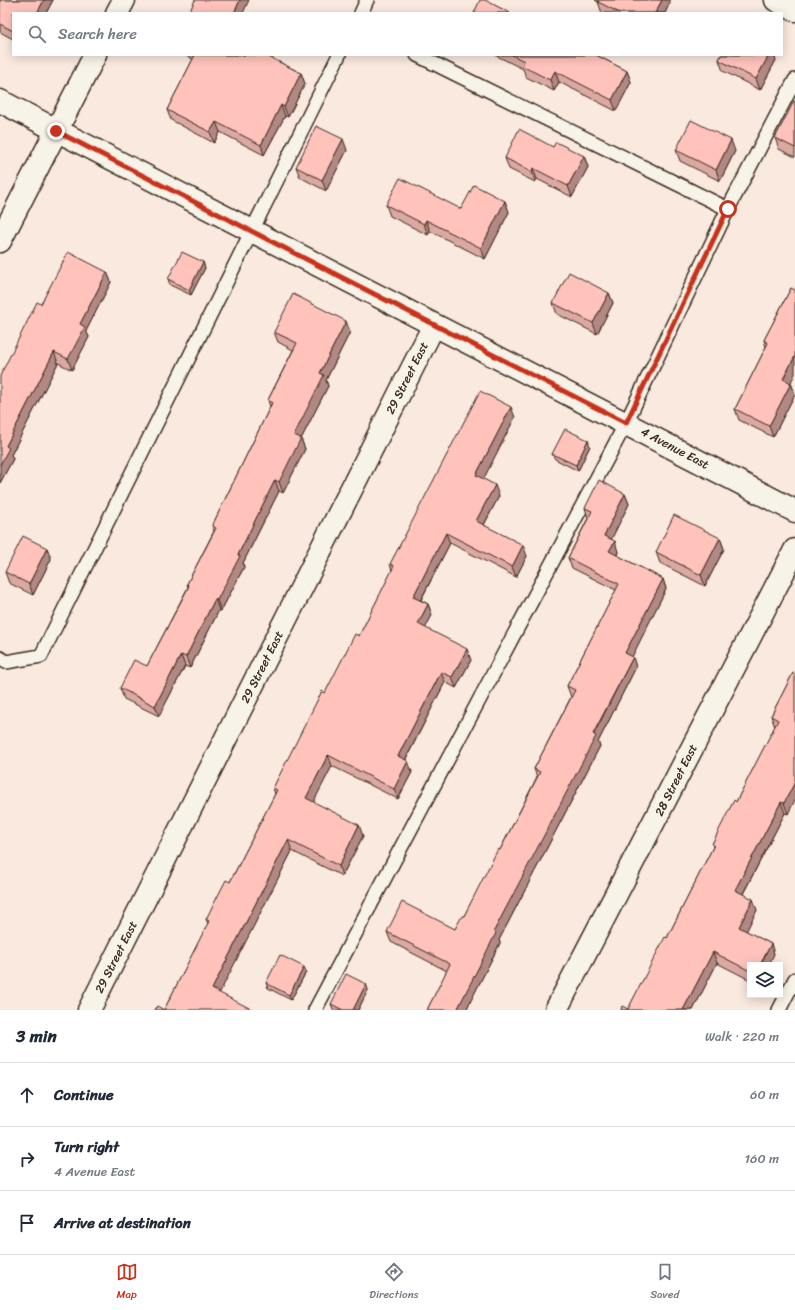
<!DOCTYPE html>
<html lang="en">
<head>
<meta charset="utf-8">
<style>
	body { margin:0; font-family:Sriracha,sans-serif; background:#f2f2f3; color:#1f2937 }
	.controls { position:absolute; right:12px; bottom:12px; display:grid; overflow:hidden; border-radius:0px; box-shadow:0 2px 10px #0003 }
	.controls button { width:36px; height:36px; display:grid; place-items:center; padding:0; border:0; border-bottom:1px solid #e0e1e3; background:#fff; color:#1f2937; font:20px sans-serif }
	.stop { position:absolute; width:12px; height:12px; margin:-9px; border:3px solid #c8321e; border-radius:50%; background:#fff }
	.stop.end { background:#c8321e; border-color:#fff; box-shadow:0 1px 4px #0008 }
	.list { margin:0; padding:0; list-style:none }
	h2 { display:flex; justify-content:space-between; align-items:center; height:52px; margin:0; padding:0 16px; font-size:17px }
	h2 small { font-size:13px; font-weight:400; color:#747a83 }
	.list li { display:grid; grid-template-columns:26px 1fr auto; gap:12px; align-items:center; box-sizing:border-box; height:64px; padding:0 16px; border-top:1px solid #e0e1e3 }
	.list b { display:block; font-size:15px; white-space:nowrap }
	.list p { margin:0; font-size:13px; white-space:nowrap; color:#747a83 }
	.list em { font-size:13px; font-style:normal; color:#747a83 }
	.icon { flex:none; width:22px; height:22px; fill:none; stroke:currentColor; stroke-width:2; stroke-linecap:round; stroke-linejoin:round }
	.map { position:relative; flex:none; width:795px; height:1010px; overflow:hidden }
	.search { position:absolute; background:#fff; box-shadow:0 2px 10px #0003; left:12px; right:12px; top:12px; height:44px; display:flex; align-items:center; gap:10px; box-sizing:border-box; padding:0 14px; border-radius:0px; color:#747a83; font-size:15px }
	.sheet { height:244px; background:#fff }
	nav { display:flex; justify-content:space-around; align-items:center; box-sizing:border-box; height:56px; border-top:1px solid #e0e1e3; background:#fff; font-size:11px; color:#747a83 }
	nav a { display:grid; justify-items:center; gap:2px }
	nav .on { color:#c8321e }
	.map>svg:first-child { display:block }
</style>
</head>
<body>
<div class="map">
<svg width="795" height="1010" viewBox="0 0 795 1010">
	<rect width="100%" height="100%" fill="#f9e9df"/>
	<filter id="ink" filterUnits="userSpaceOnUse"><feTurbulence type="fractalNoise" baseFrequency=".025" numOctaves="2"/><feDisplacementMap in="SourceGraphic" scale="8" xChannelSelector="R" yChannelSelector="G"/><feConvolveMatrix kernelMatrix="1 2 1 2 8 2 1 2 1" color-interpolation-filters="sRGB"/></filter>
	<g filter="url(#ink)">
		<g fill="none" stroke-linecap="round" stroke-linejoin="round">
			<g stroke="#3b2a1e" stroke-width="16">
				<path id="lane" d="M 361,13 L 367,0
					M 417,55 L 728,209
					M 0,658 L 6,662 L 41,656 L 339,55
					M 315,1010 L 626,423 L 728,209 L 795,80
					M 779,1010 L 795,979"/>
			</g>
			<g stroke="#3b2a1e" stroke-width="25">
				<path id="street" d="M 776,0 L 795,10
					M 117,13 L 124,0
					M 0,101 L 795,511
					M 0,241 L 95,55
					M 89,1010 L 434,325"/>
			</g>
			<g stroke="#3b2a1e" stroke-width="25">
				<path id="secondary" d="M 556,1010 L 795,550"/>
			</g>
			<use href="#lane" stroke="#f7f3e8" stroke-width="13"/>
			<use href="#street" stroke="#f7f3e8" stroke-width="22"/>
			<use href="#secondary" stroke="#f7f3e8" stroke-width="22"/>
		</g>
		<path fill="#dba8a2" stroke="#3b2a1e" d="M 0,0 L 53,0 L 46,13 L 13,13 L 13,39 L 0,32 Z
			M 595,0 L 669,0 L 670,2 L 665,13 L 602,13 L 598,2 Z
			M 184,55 L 265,55 L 301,73 L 305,84 L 288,117 L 285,116 L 264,155 L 220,132 L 214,143 L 171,120 L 167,110 L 193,59 Z
			M 495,55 L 596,55 L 627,71 L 631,82 L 616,111 L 559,82 L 554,91 L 526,77 L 523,69 Z
			M 721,55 L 774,55 L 776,60 L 760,90 L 723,71 L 719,60 Z
			M 795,101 L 795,157 L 779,149 L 775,138 Z
			M 553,147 L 584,156 L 588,167 L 572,197 L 537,179 L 535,182 L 509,169 L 505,158 Z
			M 347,150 L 326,191 L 300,177 L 296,167 Z
			M 676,150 L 735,151 L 720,181 L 680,161 Z
			M 505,201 L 509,212 L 485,259 L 430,231 L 428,235 L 390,216 L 386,205 L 461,209 Z
			M 203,262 L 205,268 L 191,295 L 170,285 L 168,279 Z
			M 107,272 L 111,282 L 86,331 L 89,337 L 72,370 L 58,363 L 11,455 L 13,459 L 0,483 L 41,304 Z
			M 791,288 L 791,383 L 795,394 L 773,437 L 739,420 L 735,409 L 766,347 L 764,340 Z
			M 609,293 L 613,303 L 597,334 L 557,314 L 553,303 Z
			M 274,332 L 350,332 L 326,380 L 328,386 L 301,439 L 305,449 L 283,493 L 279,491 L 243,563 L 244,567 L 221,611 L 219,610 L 190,668 L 185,666 L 159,716 L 124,699 L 120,688 L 147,666 L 188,587 L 187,584 L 214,531 L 212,526 L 270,407 L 268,400 L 293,350 L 278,342 Z
			M 515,417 L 483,479 L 499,496 L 484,525 L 527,556 L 516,577 L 450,543 L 421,600 L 428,604 L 432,615 L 425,628 L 471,660 L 456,688 L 445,682 L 406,759 L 412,772 L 398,799 L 332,766 L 313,802 L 363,836 L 342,876 L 292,851 L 219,993 L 164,1010 L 208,924 L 206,919 L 230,882 L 275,794 L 273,788 L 325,693 L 359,636 L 392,571 L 390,564 Z
			M 590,446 L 578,471 L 555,459 L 552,454 Z
			M 625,494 L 629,504 L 611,539 L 618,552 L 617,555 L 663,579 L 666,589 L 632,656 L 636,667 L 598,742 L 600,746 L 499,940 L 500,943 L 466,1010 L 427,1010 L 447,971 L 391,942 L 387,932 L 455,929 L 464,916 L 500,850 L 537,777 L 534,769 L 571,697 L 567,686 L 616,590 L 572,568 L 568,558 L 588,518 L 585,508 Z
			M 720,538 L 724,549 L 705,586 L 660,563 L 656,552 Z
			M 47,548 L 51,559 L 33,595 L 9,583 L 5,572 Z
			M 793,673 L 788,814 L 785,813 L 743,894 L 757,910 L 746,931 L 771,944 L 774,954 L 750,965 L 750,980 L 717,963 L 693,1010 L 621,1010 L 628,1009 L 667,938 L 713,847 L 712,844 L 736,802 L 775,727 L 771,716 Z
			M 304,967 L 306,972 L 291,1000 L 268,988 L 266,983 Z
			M 366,984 L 368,990 L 358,1010 L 334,1010 L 333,1009 L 331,1004 Z"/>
		<path fill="#b28884" stroke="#3b2a1e" d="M 44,0 L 53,0 L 46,13 L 37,13 Z
			M 240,0 L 249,0 L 243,13 L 234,13 Z
			M 662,0 L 669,0 L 670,2 L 665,13 L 655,13 Z
			M 769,55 L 774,55 L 776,60 L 760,90 L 756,79 Z
			M 555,71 L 559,82 L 554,91 L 550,80 Z
			M 627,71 L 631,82 L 616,111 L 612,100 Z
			M 301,73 L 305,84 L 288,117 L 284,107 Z
			M 281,105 L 285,116 L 264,155 L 261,145 Z
			M 216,122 L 220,132 L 214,143 L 210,132 Z
			M 343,139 L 347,150 L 326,191 L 322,180 Z
			M 731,140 L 735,151 L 720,181 L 716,170 Z
			M 584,156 L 588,167 L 572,197 L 568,186 Z
			M 533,168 L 537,179 L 535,182 L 532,172 Z
			M 505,201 L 509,212 L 485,259 L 481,248 Z
			M 426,220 L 430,231 L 428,235 L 424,224 Z
			M 203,262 L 205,268 L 191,295 L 189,290 Z
			M 107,272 L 111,282 L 86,331 L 89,337 L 72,370 L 68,359 L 80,324 Z
			M 609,293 L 613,303 L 597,334 L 593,323 Z
			M 346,321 L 350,332 L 326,380 L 328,386 L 301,439 L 305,449 L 283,493 L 279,482 L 294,435 L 320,373 Z
			M 54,352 L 58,363 L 11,455 L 13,459 L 0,483 L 0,465 L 6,446 Z
			M 795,356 L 795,374 L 787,390 L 783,379 Z
			M 791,383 L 795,394 L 773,437 L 769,426 Z
			M 511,407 L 515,417 L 480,486 L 476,475 Z
			M 588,440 L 590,446 L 578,471 L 576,465 Z
			M 275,480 L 279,491 L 243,563 L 244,567 L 221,611 L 217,600 L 238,555 Z
			M 495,485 L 499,496 L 480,532 L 476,521 Z
			M 625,494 L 629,504 L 608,546 L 604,536 Z
			M 446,533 L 450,543 L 417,607 L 413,597 Z
			M 720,538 L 724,549 L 705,586 L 701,575 Z
			M 615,541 L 618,552 L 613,562 L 609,551 Z
			M 523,545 L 527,556 L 516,577 L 512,567 Z
			M 47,548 L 51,559 L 33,595 L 29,584 Z
			M 663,579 L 666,589 L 629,663 L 625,653 Z
			M 215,599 L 219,610 L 190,668 L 186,657 Z
			M 428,604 L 432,615 L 422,635 L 418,624 Z
			M 467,649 L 471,660 L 456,688 L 452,677 Z
			M 181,655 L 185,666 L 159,716 L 155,706 Z
			M 633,657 L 636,667 L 598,742 L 600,746 L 499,940 L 500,943 L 466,1010 L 459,1010 L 458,1008 L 494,931 Z
			M 441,672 L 445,682 L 402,766 L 398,756 Z
			M 328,755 L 332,766 L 310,809 L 306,798 Z
			M 408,761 L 412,772 L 398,799 L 394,789 Z
			M 795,782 L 795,800 L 788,814 L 784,803 Z
			M 781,802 L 785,813 L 739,901 L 735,890 Z
			M 359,825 L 363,836 L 342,876 L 339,866 Z
			M 288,840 L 292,851 L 216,1000 L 212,989 Z
			M 753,899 L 757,910 L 743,938 L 739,927 Z
			M 771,944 L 774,954 L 769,965 L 760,965 Z
			M 713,952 L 717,963 L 693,1010 L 683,1010 Z
			M 304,967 L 306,972 L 291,1000 L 289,995 Z
			M 366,984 L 368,990 L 358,1010 L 353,1010 Z"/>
		<path fill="#ffc3bc" stroke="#3b2a1e" d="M 0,0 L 44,0 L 37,13 L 13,13 L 13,31 L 0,24 Z
			M 195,0 L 240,0 L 234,13 L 189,13 Z
			M 480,0 L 485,0 L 510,13 L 474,13 Z
			M 599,0 L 662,0 L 655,13 L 620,13 L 598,2 Z
			M 195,55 L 265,55 L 301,73 L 284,107 L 281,105 L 261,145 L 216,122 L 210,132 L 167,110 Z
			M 512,55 L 596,55 L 627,71 L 612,100 L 555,71 L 550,80 L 522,66 L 524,61 Z
			M 721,55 L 769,55 L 756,79 L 719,60 Z
			M 794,101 L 795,101 L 795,148 L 775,138 Z
			M 691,120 L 731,140 L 716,170 L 676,150 Z
			M 316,126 L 343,139 L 322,180 L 296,167 Z
			M 519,129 L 553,147 L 556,142 L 584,156 L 568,186 L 533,168 L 532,172 L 505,158 Z
			M 400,178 L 461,209 L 474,185 L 505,201 L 481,248 L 426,220 L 424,224 L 386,205 Z
			M 68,252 L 107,272 L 80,324 L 85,327 L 68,359 L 54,352 L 6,446 L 9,448 L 0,465 L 0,376 L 37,302 L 41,304 Z
			M 182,252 L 203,262 L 189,290 L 168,279 Z
			M 569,272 L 609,293 L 593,323 L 553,303 Z
			M 791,288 L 795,290 L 795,356 L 783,379 L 791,383 L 769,426 L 735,409 L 768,343 L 764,340 Z
			M 293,294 L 346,321 L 320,373 L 324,375 L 294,435 L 301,438 L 279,482 L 275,480 L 238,555 L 240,556 L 217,600 L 215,599 L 186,657 L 181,655 L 155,706 L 120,688 L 134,660 L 147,666 L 189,586 L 187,584 L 216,528 L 212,526 L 272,403 L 268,400 L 297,343 L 274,332 Z
			M 480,391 L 511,407 L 476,475 L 495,485 L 476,521 L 523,545 L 512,567 L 446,533 L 413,597 L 428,604 L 418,624 L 467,649 L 452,677 L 441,672 L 398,756 L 408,761 L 394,789 L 328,755 L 306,798 L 359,825 L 339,866 L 288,840 L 212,989 L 253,1010 L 155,1010 L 157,1006 L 164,1010 L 209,921 L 206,919 L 226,880 L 230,882 L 277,790 L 273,788 L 322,691 L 325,693 L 355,634 L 359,636 L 394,566 L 390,564 Z
			M 565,429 L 588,440 L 576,465 L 552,454 Z
			M 599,480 L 625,494 L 604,536 L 615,541 L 609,551 L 663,579 L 625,653 L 633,657 L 593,734 L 596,736 L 494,931 L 496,933 L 458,1008 L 460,1009 L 459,1010 L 427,1010 L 450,964 L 387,932 L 402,902 L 455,929 L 462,916 L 464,916 L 498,849 L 500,850 L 540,772 L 534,769 L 575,690 L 567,686 L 619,584 L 568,558 L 592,511 L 585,508 Z
			M 674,515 L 720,538 L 701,575 L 656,552 Z
			M 23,536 L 47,548 L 29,584 L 5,572 Z
			M 793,673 L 795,674 L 795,782 L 784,803 L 781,802 L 735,890 L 753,899 L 739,927 L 771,944 L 760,965 L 750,965 L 750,971 L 713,952 L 683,1010 L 621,1010 L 622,1006 L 628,1009 L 665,937 L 667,938 L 714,845 L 712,844 L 734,800 L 736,802 L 778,720 L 771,716 Z
			M 280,955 L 304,967 L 289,995 L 266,983 Z
			M 346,974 L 366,984 L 353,1010 L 343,1010 L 331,1004 Z"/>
	</g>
	<g fill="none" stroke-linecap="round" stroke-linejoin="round" filter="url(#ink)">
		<path stroke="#c8321e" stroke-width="5" d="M 56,131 L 626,423 L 728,209"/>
	</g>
	<g text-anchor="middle" stroke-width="4" stroke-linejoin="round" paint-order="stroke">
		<g font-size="12" fill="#3b2a1e" stroke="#f7f3e8">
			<text transform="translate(407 378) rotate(-63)" y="4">29 Street East</text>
			<text transform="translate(675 448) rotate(28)" y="4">4 Avenue East</text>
			<text transform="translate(262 667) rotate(-63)" y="4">29 Street East</text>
			<text transform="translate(676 780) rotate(-63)" y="4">28 Street East</text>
			<text transform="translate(116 957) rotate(-63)" y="4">29 Street East</text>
		</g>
	</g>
</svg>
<div class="controls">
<button><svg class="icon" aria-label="layers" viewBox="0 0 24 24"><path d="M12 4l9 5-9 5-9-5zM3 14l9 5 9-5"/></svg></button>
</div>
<div class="stop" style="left:728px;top:209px"></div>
<div class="stop end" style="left:56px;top:131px"></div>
<div class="search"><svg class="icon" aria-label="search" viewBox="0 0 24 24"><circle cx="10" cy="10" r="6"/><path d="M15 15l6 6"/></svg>Search here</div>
</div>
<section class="sheet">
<h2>3 min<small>Walk · 220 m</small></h2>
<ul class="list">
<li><svg class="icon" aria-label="ahead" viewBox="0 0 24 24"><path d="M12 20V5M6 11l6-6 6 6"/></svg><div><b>Continue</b></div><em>60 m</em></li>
<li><svg class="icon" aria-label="right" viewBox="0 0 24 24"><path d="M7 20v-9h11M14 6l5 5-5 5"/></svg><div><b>Turn right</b><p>4 Avenue East</p></div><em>160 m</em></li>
<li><svg class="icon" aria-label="arrive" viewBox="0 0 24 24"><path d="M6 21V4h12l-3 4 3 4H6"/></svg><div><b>Arrive at destination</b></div></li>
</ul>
</section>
<nav>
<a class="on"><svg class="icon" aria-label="map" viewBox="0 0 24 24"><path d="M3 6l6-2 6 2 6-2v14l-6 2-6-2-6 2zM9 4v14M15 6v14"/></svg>Map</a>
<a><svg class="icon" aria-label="directions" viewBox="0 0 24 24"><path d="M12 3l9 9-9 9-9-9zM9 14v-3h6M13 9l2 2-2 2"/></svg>Directions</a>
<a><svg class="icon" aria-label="saved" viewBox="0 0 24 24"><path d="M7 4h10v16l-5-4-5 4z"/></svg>Saved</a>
</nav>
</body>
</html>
